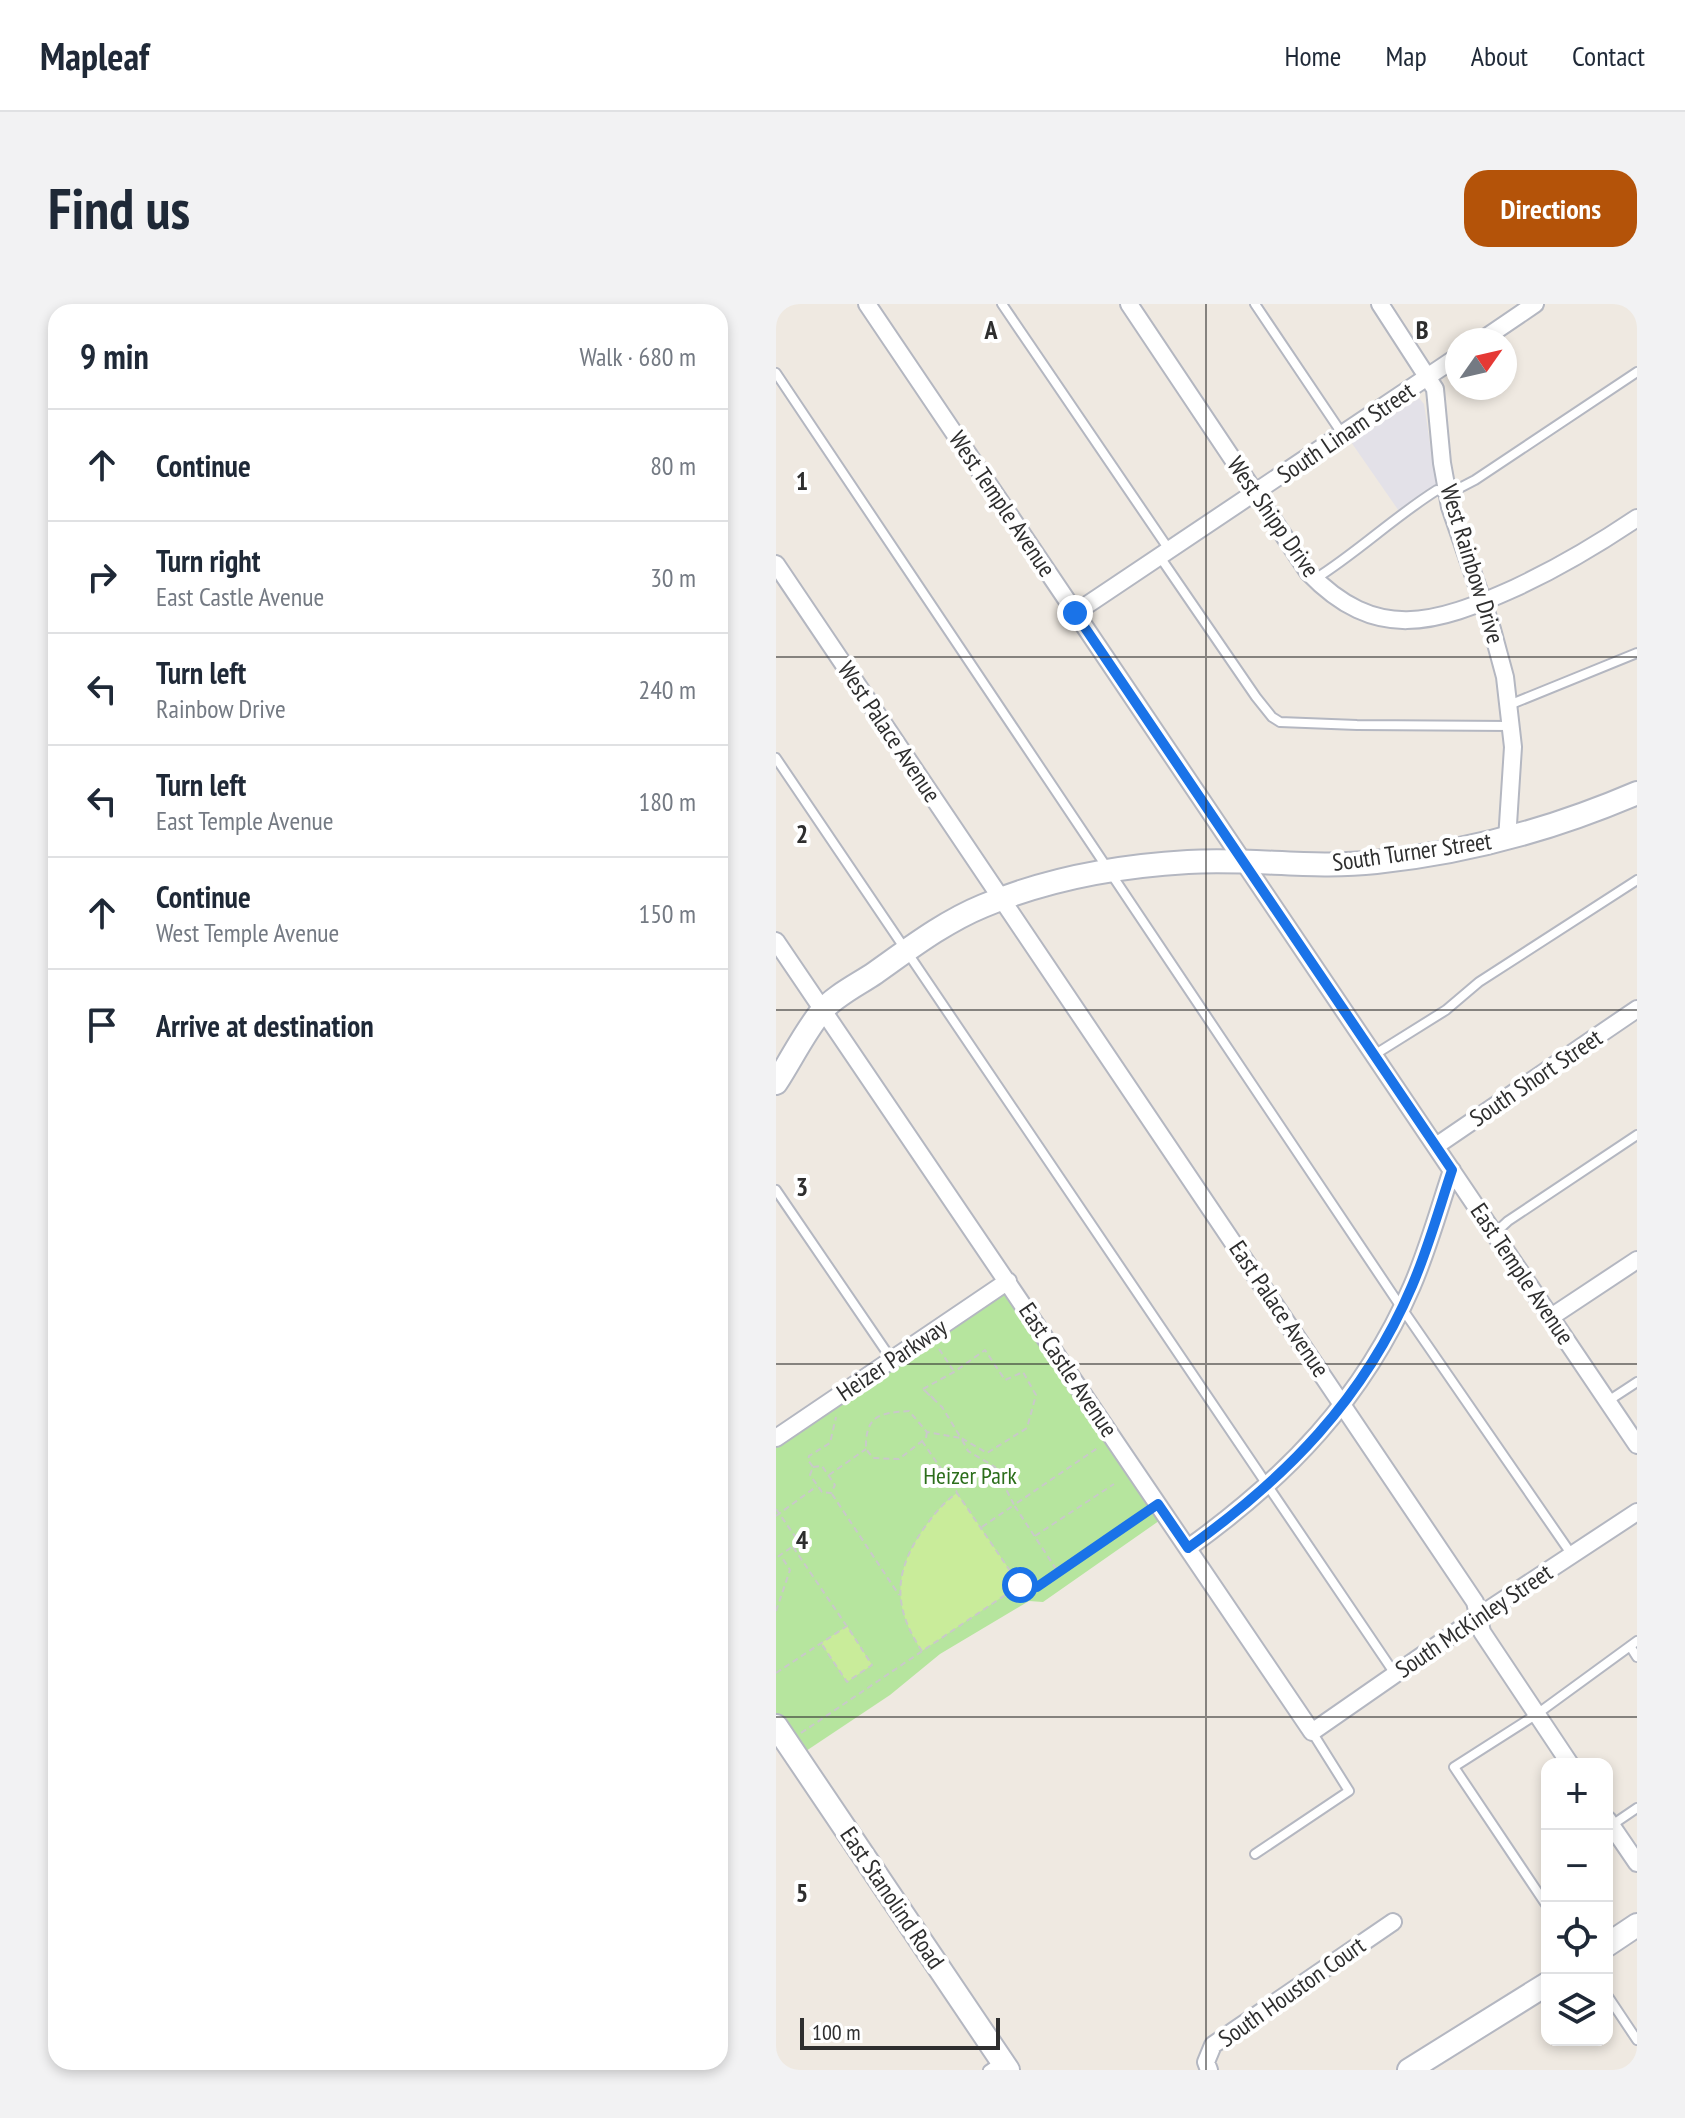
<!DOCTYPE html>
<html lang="en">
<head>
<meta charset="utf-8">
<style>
	body { margin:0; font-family:"PT Sans Narrow",sans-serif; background:#f2f2f3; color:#1f2937 }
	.controls { position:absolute; right:24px; bottom:24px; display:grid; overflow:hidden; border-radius:16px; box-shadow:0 4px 12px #0003 }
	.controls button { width:72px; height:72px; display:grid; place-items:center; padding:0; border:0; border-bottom:2px solid #e0e1e3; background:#fff; color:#1f2937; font:40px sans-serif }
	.compass { position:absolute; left:669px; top:24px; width:72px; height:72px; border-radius:50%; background:#fff; box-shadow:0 4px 12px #0003; rotate:56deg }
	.scale { position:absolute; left:24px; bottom:20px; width:200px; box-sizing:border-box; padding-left:8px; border:4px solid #2e2e2e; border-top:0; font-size:22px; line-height:28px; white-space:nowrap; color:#2e2e2e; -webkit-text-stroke:6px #fff; paint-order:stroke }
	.stop { position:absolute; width:24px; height:24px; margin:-18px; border:6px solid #1a73e8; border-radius:50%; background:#fff }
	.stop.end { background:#1a73e8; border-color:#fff; box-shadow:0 2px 8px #0008 }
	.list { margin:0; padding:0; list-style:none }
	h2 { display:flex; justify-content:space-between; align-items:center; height:104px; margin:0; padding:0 32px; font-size:34px }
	h2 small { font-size:26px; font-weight:400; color:#747a83 }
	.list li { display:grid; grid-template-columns:52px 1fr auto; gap:24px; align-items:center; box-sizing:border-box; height:112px; padding:0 32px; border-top:2px solid #e0e1e3 }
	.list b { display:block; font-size:30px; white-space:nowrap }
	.list p { margin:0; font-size:26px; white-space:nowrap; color:#747a83 }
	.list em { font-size:26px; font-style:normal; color:#747a83 }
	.icon { flex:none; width:44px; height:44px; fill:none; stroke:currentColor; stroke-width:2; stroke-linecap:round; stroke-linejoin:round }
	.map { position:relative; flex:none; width:861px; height:1766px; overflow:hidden; border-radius:24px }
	header { display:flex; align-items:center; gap:48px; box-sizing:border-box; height:112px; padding:0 40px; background:#fff; border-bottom:2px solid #e0e1e3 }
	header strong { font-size:38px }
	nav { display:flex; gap:44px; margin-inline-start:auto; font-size:28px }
	.intro { display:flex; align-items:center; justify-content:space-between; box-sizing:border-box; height:192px; padding:0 48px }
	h1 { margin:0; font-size:56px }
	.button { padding:20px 36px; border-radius:24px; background:#b45309; color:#fff; font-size:28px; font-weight:700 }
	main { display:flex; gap:48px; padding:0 48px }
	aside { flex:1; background:#fff; border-radius:24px; box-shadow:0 4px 12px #0003 }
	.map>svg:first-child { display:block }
</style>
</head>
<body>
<header>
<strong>Mapleaf</strong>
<nav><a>Home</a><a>Map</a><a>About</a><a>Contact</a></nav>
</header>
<div class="intro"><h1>Find us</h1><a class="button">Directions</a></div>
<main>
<aside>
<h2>9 min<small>Walk · 680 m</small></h2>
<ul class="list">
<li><svg class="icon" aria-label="ahead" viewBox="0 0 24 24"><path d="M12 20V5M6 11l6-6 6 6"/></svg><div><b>Continue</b></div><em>80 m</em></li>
<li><svg class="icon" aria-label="right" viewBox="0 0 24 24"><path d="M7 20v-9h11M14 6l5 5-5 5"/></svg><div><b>Turn right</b><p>East Castle Avenue</p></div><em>30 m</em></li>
<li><svg class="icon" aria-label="left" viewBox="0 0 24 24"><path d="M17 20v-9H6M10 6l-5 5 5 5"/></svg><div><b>Turn left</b><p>Rainbow Drive</p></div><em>240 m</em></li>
<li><svg class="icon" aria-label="left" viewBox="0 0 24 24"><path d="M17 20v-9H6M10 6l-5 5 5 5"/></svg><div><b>Turn left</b><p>East Temple Avenue</p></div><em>180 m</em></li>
<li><svg class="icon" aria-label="ahead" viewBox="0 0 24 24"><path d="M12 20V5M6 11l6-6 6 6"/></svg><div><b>Continue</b><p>West Temple Avenue</p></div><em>150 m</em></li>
<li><svg class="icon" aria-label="arrive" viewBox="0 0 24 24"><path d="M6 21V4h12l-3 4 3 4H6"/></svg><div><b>Arrive at destination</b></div></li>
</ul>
</aside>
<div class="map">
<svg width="861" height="1766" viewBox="0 0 861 1766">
	<rect width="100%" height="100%" fill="#efe9e1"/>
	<path fill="#e3e1e8" d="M 643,94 L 648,100 L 661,186 L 625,210 L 575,138 Z"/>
	<path fill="#b6e59e" d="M 232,977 L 390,1212 L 267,1298 L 253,1297 L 164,1350 L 114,1391 L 21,1453 L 0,1422 L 0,1134 Z"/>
	<path fill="#c9ec9a" d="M 181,1189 L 244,1281 L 146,1347 C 115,1301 118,1265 151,1220 C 160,1208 168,1198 181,1189 Z
		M 71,1322 L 96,1361 L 71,1378 L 45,1339 Z"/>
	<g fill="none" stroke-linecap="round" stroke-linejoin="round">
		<g stroke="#b4b7c1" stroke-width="12">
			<path id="lane" d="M 226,0 L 394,247
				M 479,0 L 567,131
				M 0,69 L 625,1003 L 796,1251
				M 384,253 L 480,393 L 496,413 L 504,418 L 581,421 L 735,422
				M 539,275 C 582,248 618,213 661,186 L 672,190 L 699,176 L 861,68
				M 733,401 L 861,349
				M 0,454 L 619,1370
				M 598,751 L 670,706 L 703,678 L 861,576
				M 0,886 L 116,1056
				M 719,929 L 732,917 L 861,831
				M 832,1097 L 861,1078
				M 854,1342 L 861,1353
				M 836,1521 L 861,1504
				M 479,1550 L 573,1487 L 536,1428
				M 771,1602 L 678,1463 L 761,1410 L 861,1337
				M 831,1691 L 861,1736
				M 212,1766 L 225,1757"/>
		</g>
		<g stroke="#b4b7c1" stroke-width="20">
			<path id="street" d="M 91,0 L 861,1141
				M 353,0 L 532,268 C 600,339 659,320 739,284 C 782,264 821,241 861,214
				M 604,0 L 659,85 L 666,159 L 674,203 L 716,325 L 729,373 L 737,443 L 731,536
				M 706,36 L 759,0
				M 0,260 L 699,1298 L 706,1328 L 794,1460
				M 299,309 L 681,53
				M 0,637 L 536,1428 L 703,1312 L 861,1208
				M 660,842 L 861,705
				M 775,1013 L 861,956
				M 0,1134 L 232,977
				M 412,1244 C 510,1174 587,1095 636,982 C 652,945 663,905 676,866
				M 831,1515 L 861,1559
				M 433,1766 L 430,1758 L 437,1741 L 617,1618"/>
		</g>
		<g stroke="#b4b7c1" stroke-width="26">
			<path id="secondary" d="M 0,779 C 15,756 28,729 45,708 C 58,692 83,680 99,669 C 133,645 168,618 207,602 C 271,575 343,562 412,558 C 475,554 537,565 600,558 C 690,549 777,525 861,489
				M 0,1422 L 232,1766
				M 831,1641 L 861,1621
				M 633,1766 L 771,1680"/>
		</g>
		<path stroke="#c9c9c9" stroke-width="2" stroke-dasharray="6 4" stroke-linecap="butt" d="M 163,1045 L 177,1066
			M 147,1085 L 178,1068 L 209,1046 L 229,1076 L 247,1068 L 260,1091 L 251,1124 L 211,1149 L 185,1134 L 166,1103 L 147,1085 L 158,1095
			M 151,1128 L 150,1134 L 123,1155 L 97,1154 L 90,1145 C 89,1111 104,1109 133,1107 L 151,1128 L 185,1134 L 192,1147 L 219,1163 L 238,1201 L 323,1143
			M 146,1137 L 181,1188
			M 37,1163 L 46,1162 L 59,1181 L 55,1189 L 46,1188 L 34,1171 L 37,1163 L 32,1156 L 33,1152 L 54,1139 L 60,1113
			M 53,1171 L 90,1145
			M 56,1190 L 123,1291
			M 0,1205 L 23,1238 L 0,1254
			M 0,1212 L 41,1182
			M 206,1223 L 238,1201 L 282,1268 L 368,1210
			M 259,1232 L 338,1180
			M 17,1243 L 70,1321
			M 0,1307 L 14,1266 L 5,1252
			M 146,1347 C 115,1301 118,1265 151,1220 C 160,1208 168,1198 181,1189 L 243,1280
			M 0,1369 L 71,1322 L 96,1361 L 71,1378 L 45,1339
			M 25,1429 L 244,1281 L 261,1283 L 282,1268"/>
		<use href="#lane" stroke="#fff" stroke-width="8"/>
		<use href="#street" stroke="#fff" stroke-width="16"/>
		<use href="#secondary" stroke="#fff" stroke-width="22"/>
	</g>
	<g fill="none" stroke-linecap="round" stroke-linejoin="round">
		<path stroke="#1a73e8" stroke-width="10" d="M 244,1281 L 261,1283 L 382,1200 L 412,1244 C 510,1174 588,1095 636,982 C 652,945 663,905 676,866 L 299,309"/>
	</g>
	<path fill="none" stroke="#2e2e2e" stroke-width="2" stroke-opacity="0.55" d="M 430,0 L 430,1766M 0,353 L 861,353M 0,706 L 861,706M 0,1060 L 861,1060M 0,1413 L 861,1413"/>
	<g text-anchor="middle" stroke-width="8" stroke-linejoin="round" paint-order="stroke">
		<g font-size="24" fill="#2e2e2e" stroke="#fff">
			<text transform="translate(570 129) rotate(-34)" y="8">South Linam Street</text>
			<text transform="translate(226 200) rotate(56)" y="8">West Temple Avenue</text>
			<text transform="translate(497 213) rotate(55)" y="8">West Shipp Drive</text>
			<text transform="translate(696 260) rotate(73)" y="8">West Rainbow Drive</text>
			<text transform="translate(113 428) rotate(56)" y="8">West Palace Avenue</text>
			<text transform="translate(636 548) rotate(-8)" y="8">South Turner Street</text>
			<text transform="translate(760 774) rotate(-34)" y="8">South Short Street</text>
			<text transform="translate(746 970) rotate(56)" y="8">East Temple Avenue</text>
			<text transform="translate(503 1005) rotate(56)" y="8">East Palace Avenue</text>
			<text transform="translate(116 1056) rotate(-34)" y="8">Heizer Parkway</text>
			<text transform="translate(292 1066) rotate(56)" y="8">East Castle Avenue</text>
			<text transform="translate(698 1317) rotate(-34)" y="8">South McKinley Street</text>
			<text transform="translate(116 1594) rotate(56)" y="8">East Stanolind Road</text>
			<text transform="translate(516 1688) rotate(-35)" y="8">South Houston Court</text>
		</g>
		<g font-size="24" fill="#2c6e1b" stroke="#fff">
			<text x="194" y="1180">Heizer Park</text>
		</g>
	</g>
	<g font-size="26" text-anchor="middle" font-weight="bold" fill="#2e2e2e" stroke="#fff" stroke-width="8" stroke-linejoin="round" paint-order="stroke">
		<text x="215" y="35">A</text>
		<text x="646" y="35">B</text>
		<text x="26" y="186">1</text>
		<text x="26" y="539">2</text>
		<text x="26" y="892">3</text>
		<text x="26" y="1245">4</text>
		<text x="26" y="1598">5</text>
	</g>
</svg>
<div class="controls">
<button>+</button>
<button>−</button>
<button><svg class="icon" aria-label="locate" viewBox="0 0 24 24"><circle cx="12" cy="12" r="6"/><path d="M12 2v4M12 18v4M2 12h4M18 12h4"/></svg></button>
<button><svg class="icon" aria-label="layers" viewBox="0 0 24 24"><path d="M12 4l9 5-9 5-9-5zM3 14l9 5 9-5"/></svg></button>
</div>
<svg class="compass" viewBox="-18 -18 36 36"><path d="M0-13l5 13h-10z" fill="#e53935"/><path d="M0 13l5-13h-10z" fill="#747a83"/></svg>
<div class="scale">100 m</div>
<div class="stop" style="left:244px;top:1281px"></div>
<div class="stop end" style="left:299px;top:309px"></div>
</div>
</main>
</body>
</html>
